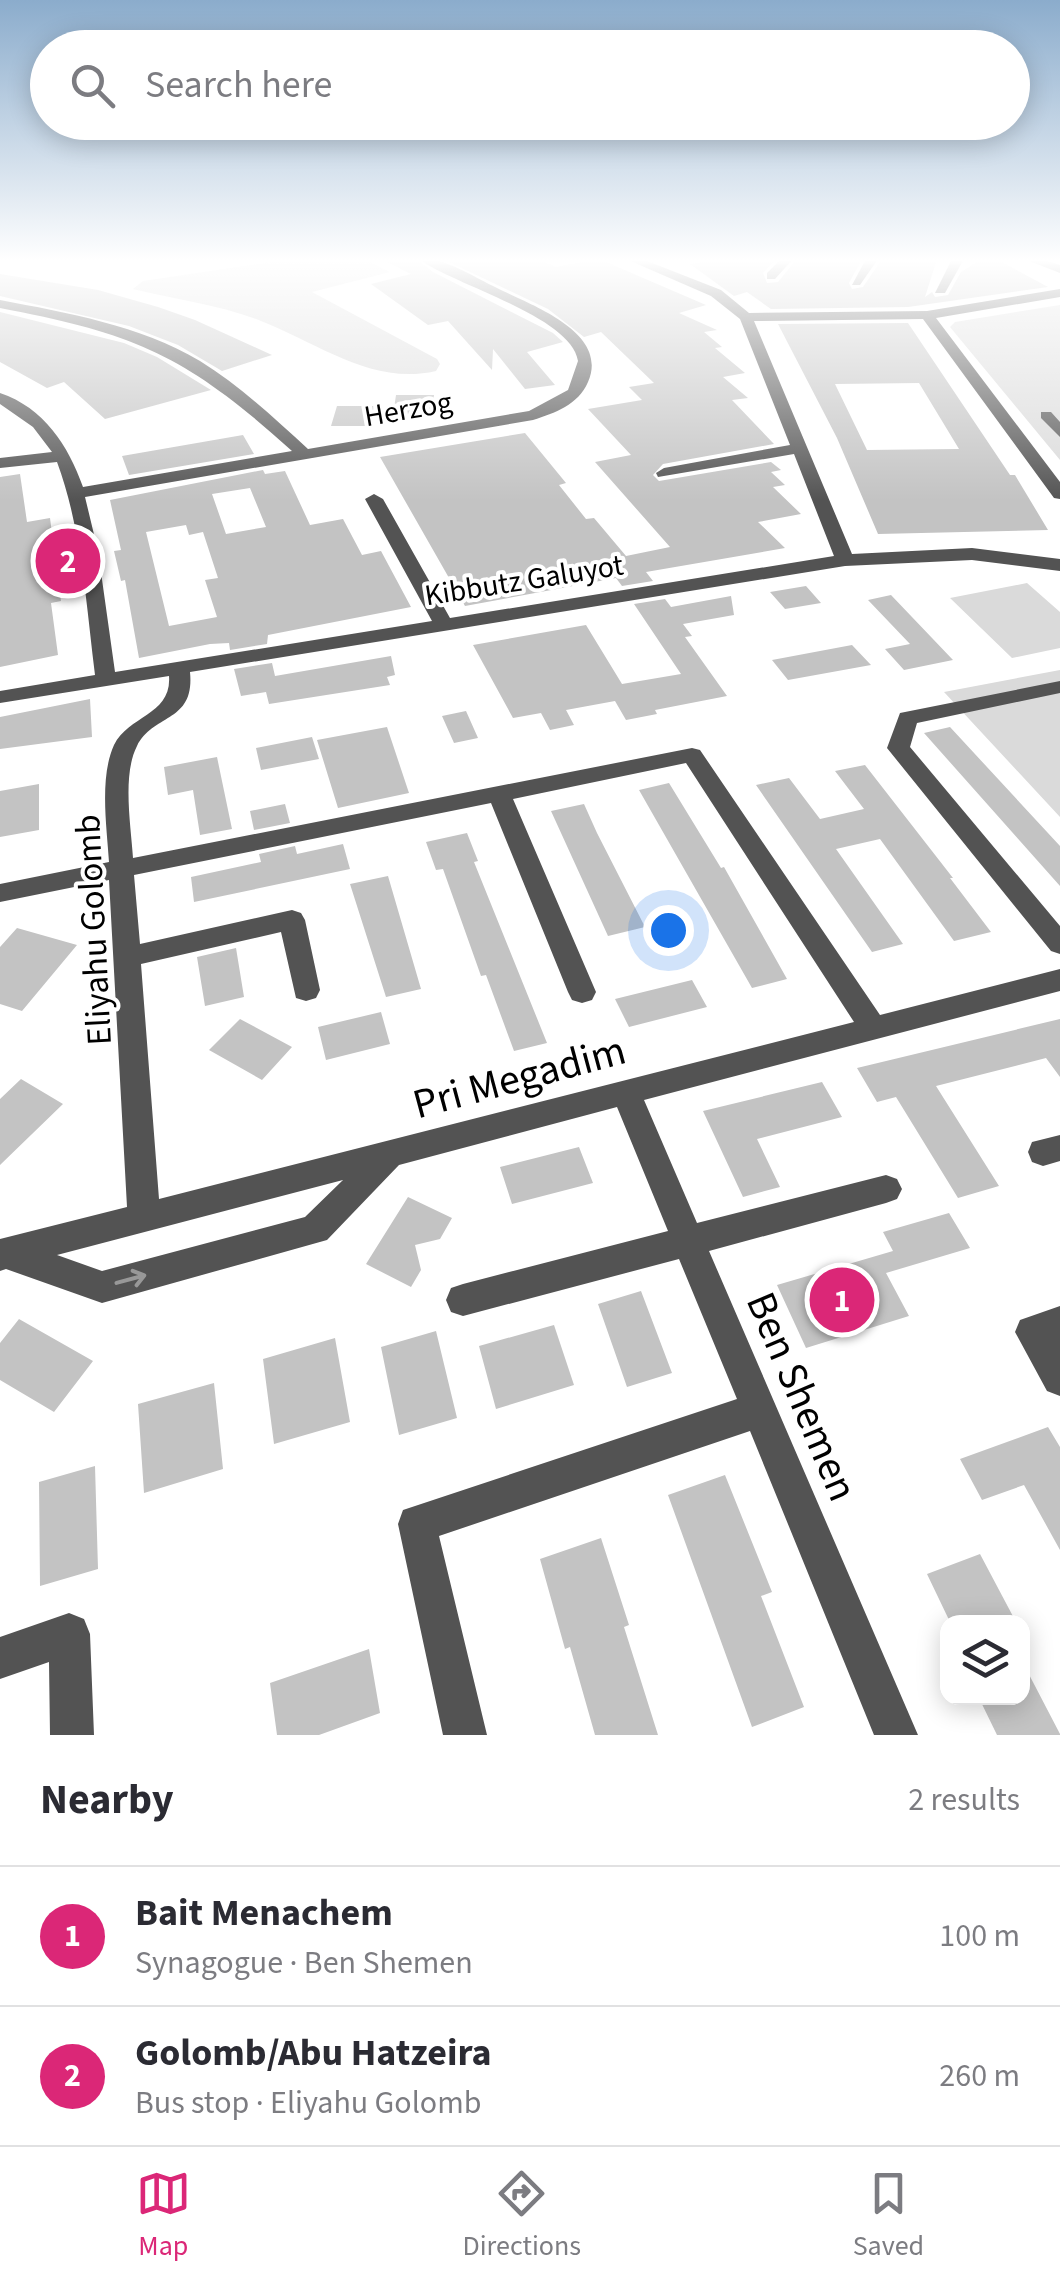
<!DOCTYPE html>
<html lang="en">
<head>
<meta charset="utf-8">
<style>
	body { margin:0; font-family:"Source Sans 3",sans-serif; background:#f7f7f7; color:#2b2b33 }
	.controls { position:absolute; right:30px; bottom:30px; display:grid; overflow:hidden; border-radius:20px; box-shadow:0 5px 25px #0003 }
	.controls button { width:90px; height:90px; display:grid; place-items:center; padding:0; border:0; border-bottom:2px solid #e1e1e2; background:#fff; color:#2b2b33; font:50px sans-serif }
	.you { position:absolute; left:668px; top:930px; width:35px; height:35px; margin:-25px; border:8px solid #fff; border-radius:50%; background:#1a73e8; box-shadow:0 0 0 15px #1a73e833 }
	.badge { display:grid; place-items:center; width:65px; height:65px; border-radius:50%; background:#db2777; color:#fff; font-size:32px; font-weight:700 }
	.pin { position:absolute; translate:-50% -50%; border:5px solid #fff; box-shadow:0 2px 10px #0006 }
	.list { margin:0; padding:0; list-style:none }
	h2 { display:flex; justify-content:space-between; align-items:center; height:130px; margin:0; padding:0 40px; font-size:42px }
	h2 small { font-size:32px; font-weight:400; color:#7c7c81 }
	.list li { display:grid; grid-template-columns:65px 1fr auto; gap:30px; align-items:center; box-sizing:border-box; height:140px; padding:0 40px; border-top:2px solid #e1e1e2 }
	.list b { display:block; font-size:38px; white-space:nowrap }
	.list p { margin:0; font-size:32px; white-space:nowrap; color:#7c7c81 }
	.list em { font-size:32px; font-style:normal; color:#7c7c81 }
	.icon { flex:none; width:55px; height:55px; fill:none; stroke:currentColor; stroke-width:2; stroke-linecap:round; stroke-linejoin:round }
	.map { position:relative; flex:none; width:1060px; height:1735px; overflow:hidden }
	.search { position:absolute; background:#fff; box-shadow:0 5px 25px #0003; left:30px; right:30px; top:30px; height:110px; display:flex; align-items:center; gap:25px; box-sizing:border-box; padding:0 35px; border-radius:55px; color:#7c7c81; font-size:38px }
	.sheet { height:410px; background:#fff }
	nav { display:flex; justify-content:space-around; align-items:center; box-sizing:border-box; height:140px; border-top:2px solid #e1e1e2; background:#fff; font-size:28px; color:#7c7c81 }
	nav a { display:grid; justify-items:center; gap:5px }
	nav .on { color:#db2777 }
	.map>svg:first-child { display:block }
</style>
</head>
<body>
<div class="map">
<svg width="1060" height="1735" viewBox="0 0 1060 1735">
	<rect width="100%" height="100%" fill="#fff"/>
	<path fill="#dadada" d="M 292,259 L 364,259 L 390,272 L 312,292 L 437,359 L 440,364 L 436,371 C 372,386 318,343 261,321 C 221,305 174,299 133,289 L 143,281 Z
		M 1060,305 L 1060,460 L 950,327 L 955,322 Z
		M 1027,583 L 1060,612 L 1060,648 L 1012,658 L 950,598 Z
		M 1060,670 L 1060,817 L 944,692 Z"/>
	<path fill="#c3c3c3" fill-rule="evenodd" d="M 381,259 L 416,259 L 433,272 L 553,333 L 563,342 L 527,352 L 555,385 L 525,389 L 493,349 L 492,370 L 448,321 L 428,325 L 371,284 L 411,274 Z
		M 443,259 L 537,259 L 556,267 L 599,259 L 706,305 L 679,313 L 717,330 L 704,332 L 722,347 L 715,348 L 745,373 L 723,377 L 748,398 L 732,400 L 774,444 L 663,464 L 653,475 L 659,481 L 771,462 L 781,470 L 771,472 L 785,485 L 773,487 L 801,514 L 758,522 L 785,548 L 646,572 L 653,581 L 622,586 L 616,578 L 465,606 L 380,457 L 525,433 L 566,483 L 559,485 L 586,519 L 594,518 L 626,556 L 670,547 L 595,462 L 631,455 L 588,409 L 642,400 L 629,387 L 654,383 L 601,332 L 584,337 L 548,309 Z
		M 731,259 L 776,259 L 763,273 L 767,283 L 778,282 L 797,259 L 862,259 L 849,283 L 852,289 L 863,287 L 882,259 L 937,259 L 925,297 L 932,292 L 935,297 L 948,295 L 961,272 L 982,259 L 1000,261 L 1048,287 L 908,307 L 771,309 L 747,292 L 734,296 L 690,264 Z
		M 0,274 L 98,290 L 158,307 L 195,320 L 272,355 L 222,371 L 178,345 L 129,326 L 0,296 Z
		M 0,312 L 124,343 L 157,357 L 211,390 L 105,419 L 64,382 L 47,388 L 0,362 Z
		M 908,323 L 1010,475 L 1015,475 L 1048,530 L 878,534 L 837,438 L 778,324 ZM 919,383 L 959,449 L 867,450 L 835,384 Z
		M 396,395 L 434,395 L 432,415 L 393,415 Z
		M 337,406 L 374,406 L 370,426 L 331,426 Z
		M 243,435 L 254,454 L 129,475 L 122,456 Z
		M 263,470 L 265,474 L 285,471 L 310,525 L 343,519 L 362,555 L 381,551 L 411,607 L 268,635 L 267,644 L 230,650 L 229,643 L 210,644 L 139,658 L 125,580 L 121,581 L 114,551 L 121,550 L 110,500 ZM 250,488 L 266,527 L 226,534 L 212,494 ZM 186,525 L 189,535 L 203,532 L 218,578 L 205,580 L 217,617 L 169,626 L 146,532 Z
		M 20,474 L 27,522 L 50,518 L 61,601 L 51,603 L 58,655 L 0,667 L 0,477 Z
		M 806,586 L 821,603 L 785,609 L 770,592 Z
		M 891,595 L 953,660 L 904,670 L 885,649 L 910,644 L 868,600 Z
		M 731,596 L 734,615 L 683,624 L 692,636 L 685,637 L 727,696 L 655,710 L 657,714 L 626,720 L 615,701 L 566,710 L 574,725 L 550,730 L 541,713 L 513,718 L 473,645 L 586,625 L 622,684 L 681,674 L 634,604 L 665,599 L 671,607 Z
		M 852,645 L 871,665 L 788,680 L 772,660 Z
		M 391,656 L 395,675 L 387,677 L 390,685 L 269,704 L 266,692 L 241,696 L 234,669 L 272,663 L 275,676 Z
		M 90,699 L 92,737 L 0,749 L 0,717 Z
		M 466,711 L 478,738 L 454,743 L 442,716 Z
		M 387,727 L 409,793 L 338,808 L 317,740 Z
		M 950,727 L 1060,846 L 1060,886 L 924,733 Z
		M 312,737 L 319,759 L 261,770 L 256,748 Z
		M 217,757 L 232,829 L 200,835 L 193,790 L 168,795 L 164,767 Z
		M 865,765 L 953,878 L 950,878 L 991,932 L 954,941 L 880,839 L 836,849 L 903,944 L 872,952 L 756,785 L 789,778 L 820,819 L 864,809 L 835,771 Z
		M 669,783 L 721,868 L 724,867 L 787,979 L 752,988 L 639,790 Z
		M 39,784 L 39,830 L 0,837 L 0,791 Z
		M 285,804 L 290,823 L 254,830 L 250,811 Z
		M 584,804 L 597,833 L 645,927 L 608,936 L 551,811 Z
		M 467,833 L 478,861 L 474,862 L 547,1043 L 514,1051 L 486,975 L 481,976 L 443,869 L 436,870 L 426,842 Z
		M 343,844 L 350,869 L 194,902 L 191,877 L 261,862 L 259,854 L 295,846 L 297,854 Z
		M 388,876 L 421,989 L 386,997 L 350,884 Z
		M 17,928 L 77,945 L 22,1011 L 0,1004 L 0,947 Z
		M 236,948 L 244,997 L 205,1006 L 197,957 Z
		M 692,980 L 707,1007 L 629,1027 L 615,999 Z
		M 381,1012 L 390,1044 L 326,1060 L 318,1027 Z
		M 240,1019 L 292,1047 L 262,1080 L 209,1050 Z
		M 1060,1019 L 1060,1077 L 1046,1058 L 936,1086 L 999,1186 L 958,1198 L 896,1097 L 877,1102 L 857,1068 Z
		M 21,1079 L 63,1104 L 0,1165 L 0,1099 Z
		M 822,1082 L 842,1117 L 757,1139 L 780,1187 L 743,1197 L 703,1111 Z
		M 579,1147 L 593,1183 L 512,1204 L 500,1167 Z
		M 408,1197 L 452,1218 L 440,1239 L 415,1245 L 421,1270 L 411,1287 L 366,1264 Z
		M 949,1213 L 970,1248 L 886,1273 L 909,1316 L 806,1348 L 777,1285 L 893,1251 L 883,1232 Z
		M 641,1291 L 672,1373 L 627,1387 L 598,1304 Z
		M 19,1319 L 93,1361 L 54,1412 L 0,1380 L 0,1343 Z
		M 554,1325 L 574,1385 L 496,1409 L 479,1346 Z
		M 436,1331 L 457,1418 L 399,1435 L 381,1347 Z
		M 335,1338 L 350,1422 L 274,1444 L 263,1359 Z
		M 214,1383 L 223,1469 L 144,1493 L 138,1404 Z
		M 1048,1427 L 1060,1447 L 1060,1550 L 1024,1485 L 982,1500 L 960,1459 Z
		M 95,1466 L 98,1569 L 40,1586 L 39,1482 Z
		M 725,1475 L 772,1592 L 761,1596 L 804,1707 L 752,1727 L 668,1495 Z
		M 601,1538 L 629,1625 L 624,1627 L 658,1735 L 595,1735 L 570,1647 L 565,1649 L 540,1559 Z
		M 980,1554 L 1016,1622 L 950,1622 L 927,1574 Z
		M 369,1649 L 380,1713 L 319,1735 L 277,1735 L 270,1683 Z
		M 1022,1661 L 1060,1734 L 1060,1735 L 997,1735 L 979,1698 L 1022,1698 Z"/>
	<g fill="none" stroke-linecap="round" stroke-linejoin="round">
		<path fill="#535353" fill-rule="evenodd" d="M 419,259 C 445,257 473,277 497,288 C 530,305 610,332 588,382 C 578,405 555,413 533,420 L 85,497 L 98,551 L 115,672 L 432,621 L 365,499 L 374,494 L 383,499 L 450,618 L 834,556 L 794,454 L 658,477 L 656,473 L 664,468 L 790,445 L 740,319 L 711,296 L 626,259 L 642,259 L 721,290 L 749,313 L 927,311 L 1060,289 L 1060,297 L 936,318 L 1060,482 L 1060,499 L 1054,498 L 923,319 L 754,321 L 852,554 L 972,548 L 1060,559 L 1060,571 L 972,560 L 845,566 L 190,672 C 195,723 154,713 137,746 C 122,775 131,826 133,858 L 692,748 L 700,750 L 880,1015 L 1060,969 L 1060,991 L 644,1100 L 697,1223 L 886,1175 L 897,1179 L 902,1189 L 897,1199 L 886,1203 L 709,1251 L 918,1735 L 874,1735 L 750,1431 L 439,1536 L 487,1735 L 443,1735 L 398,1524 L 403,1510 L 737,1399 L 679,1259 L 463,1316 L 451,1312 L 446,1300 L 451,1288 L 463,1284 L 668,1231 L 617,1107 L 399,1165 L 327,1240 L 102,1303 L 6,1269 L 0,1271 L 0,1239 L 127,1207 L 109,880 L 0,902 L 0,884 L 109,862 C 107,828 99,778 114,745 C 129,715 172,715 169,676 L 0,703 L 0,691 L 95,675 C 86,603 82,530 57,462 L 0,468 L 0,458 L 52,452 L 33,427 L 0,404 L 0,393 C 44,408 68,445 83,487 L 292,451 C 188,357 138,334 0,308 L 0,300 C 68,313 139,325 200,361 C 239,385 274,418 308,449 L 529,411 L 568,390 L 578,361 C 571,316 453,285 419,259 ZM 686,763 L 854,1022 L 159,1199 L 141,964 L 281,932 L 296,998 L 306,1001 L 316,998 L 320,990 L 305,920 L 301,913 L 292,910 L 140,944 L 134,875 L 491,803 L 568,992 L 572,1000 L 582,1003 L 592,1000 L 596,992 L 513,799 ZM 343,1180 L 305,1217 L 102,1271 L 57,1255 Z
			M 781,259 L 793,259 L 775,279 L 767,279 L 767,273 Z
			M 866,259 L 878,259 L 860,285 L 852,285 Z
			M 952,259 L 964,259 L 945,293 L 935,293 Z
			M 1024,259 L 1041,259 L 1060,265 L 1060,273 Z
			M 1041,412 L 1051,412 L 1060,422 L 1060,437 L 1041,418 Z
			M 1060,681 L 1060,693 L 917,723 L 910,747 L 1060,926 L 1060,954 L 1051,951 L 887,748 L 900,713 Z
			M 1060,1135 L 1060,1161 L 1043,1166 L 1032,1162 L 1028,1152 L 1032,1142 Z
			M 1060,1306 L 1060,1396 L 1047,1391 L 1015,1332 L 1020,1320 Z
			M 69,1613 L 84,1619 L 90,1634 L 94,1735 L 50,1735 L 49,1662 L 0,1679 L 0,1637 Z"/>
	</g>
	<defs><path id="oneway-shaft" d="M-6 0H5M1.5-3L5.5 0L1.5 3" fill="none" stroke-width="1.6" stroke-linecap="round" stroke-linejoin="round" transform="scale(2.5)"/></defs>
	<use stroke="#989898" href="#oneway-shaft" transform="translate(131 1279) rotate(-15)"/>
	<linearGradient id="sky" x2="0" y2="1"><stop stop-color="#8baccc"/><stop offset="0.52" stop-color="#fff"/><stop offset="1" stop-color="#fff" stop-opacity="0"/></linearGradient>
	<rect width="1060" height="501" fill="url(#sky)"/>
	<g text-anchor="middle" stroke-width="8" stroke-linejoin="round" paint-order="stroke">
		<g font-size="30" fill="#000" stroke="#fff">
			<text transform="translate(408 409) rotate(-10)" y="10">Herzog</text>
			<text transform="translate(524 580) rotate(-9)" y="10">Kibbutz Galuyot</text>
		</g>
		<g font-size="35" fill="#000" stroke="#fff">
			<text transform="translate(93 930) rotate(-93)" y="12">Eliyahu Golomb</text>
		</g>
		<g font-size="42" fill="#000" stroke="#fff">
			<text transform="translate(519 1076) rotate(-15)" y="15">Pri Megadim</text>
			<text transform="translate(803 1396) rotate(67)" y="15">Ben Shemen</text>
		</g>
	</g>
</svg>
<div class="controls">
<button><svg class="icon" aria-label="layers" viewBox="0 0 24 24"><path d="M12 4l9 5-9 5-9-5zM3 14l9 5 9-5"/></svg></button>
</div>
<div class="you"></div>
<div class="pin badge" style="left:842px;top:1300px">1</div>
<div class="pin badge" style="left:68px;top:561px">2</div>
<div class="search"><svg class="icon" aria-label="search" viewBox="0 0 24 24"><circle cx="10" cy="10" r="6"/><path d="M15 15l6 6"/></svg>Search here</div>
</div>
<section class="sheet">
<h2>Nearby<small>2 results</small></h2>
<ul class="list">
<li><span class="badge">1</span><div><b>Bait Menachem</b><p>Synagogue · Ben Shemen</p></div><em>100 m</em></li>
<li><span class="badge">2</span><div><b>Golomb/Abu Hatzeira</b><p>Bus stop · Eliyahu Golomb</p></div><em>260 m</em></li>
</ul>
</section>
<nav>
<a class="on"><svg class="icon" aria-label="map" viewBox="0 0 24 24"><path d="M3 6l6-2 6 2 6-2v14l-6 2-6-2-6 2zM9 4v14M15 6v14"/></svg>Map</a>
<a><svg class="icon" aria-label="directions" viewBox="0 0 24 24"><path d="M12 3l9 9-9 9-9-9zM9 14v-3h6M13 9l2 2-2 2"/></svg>Directions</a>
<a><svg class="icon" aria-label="saved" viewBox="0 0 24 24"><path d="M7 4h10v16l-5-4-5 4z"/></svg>Saved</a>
</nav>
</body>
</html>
